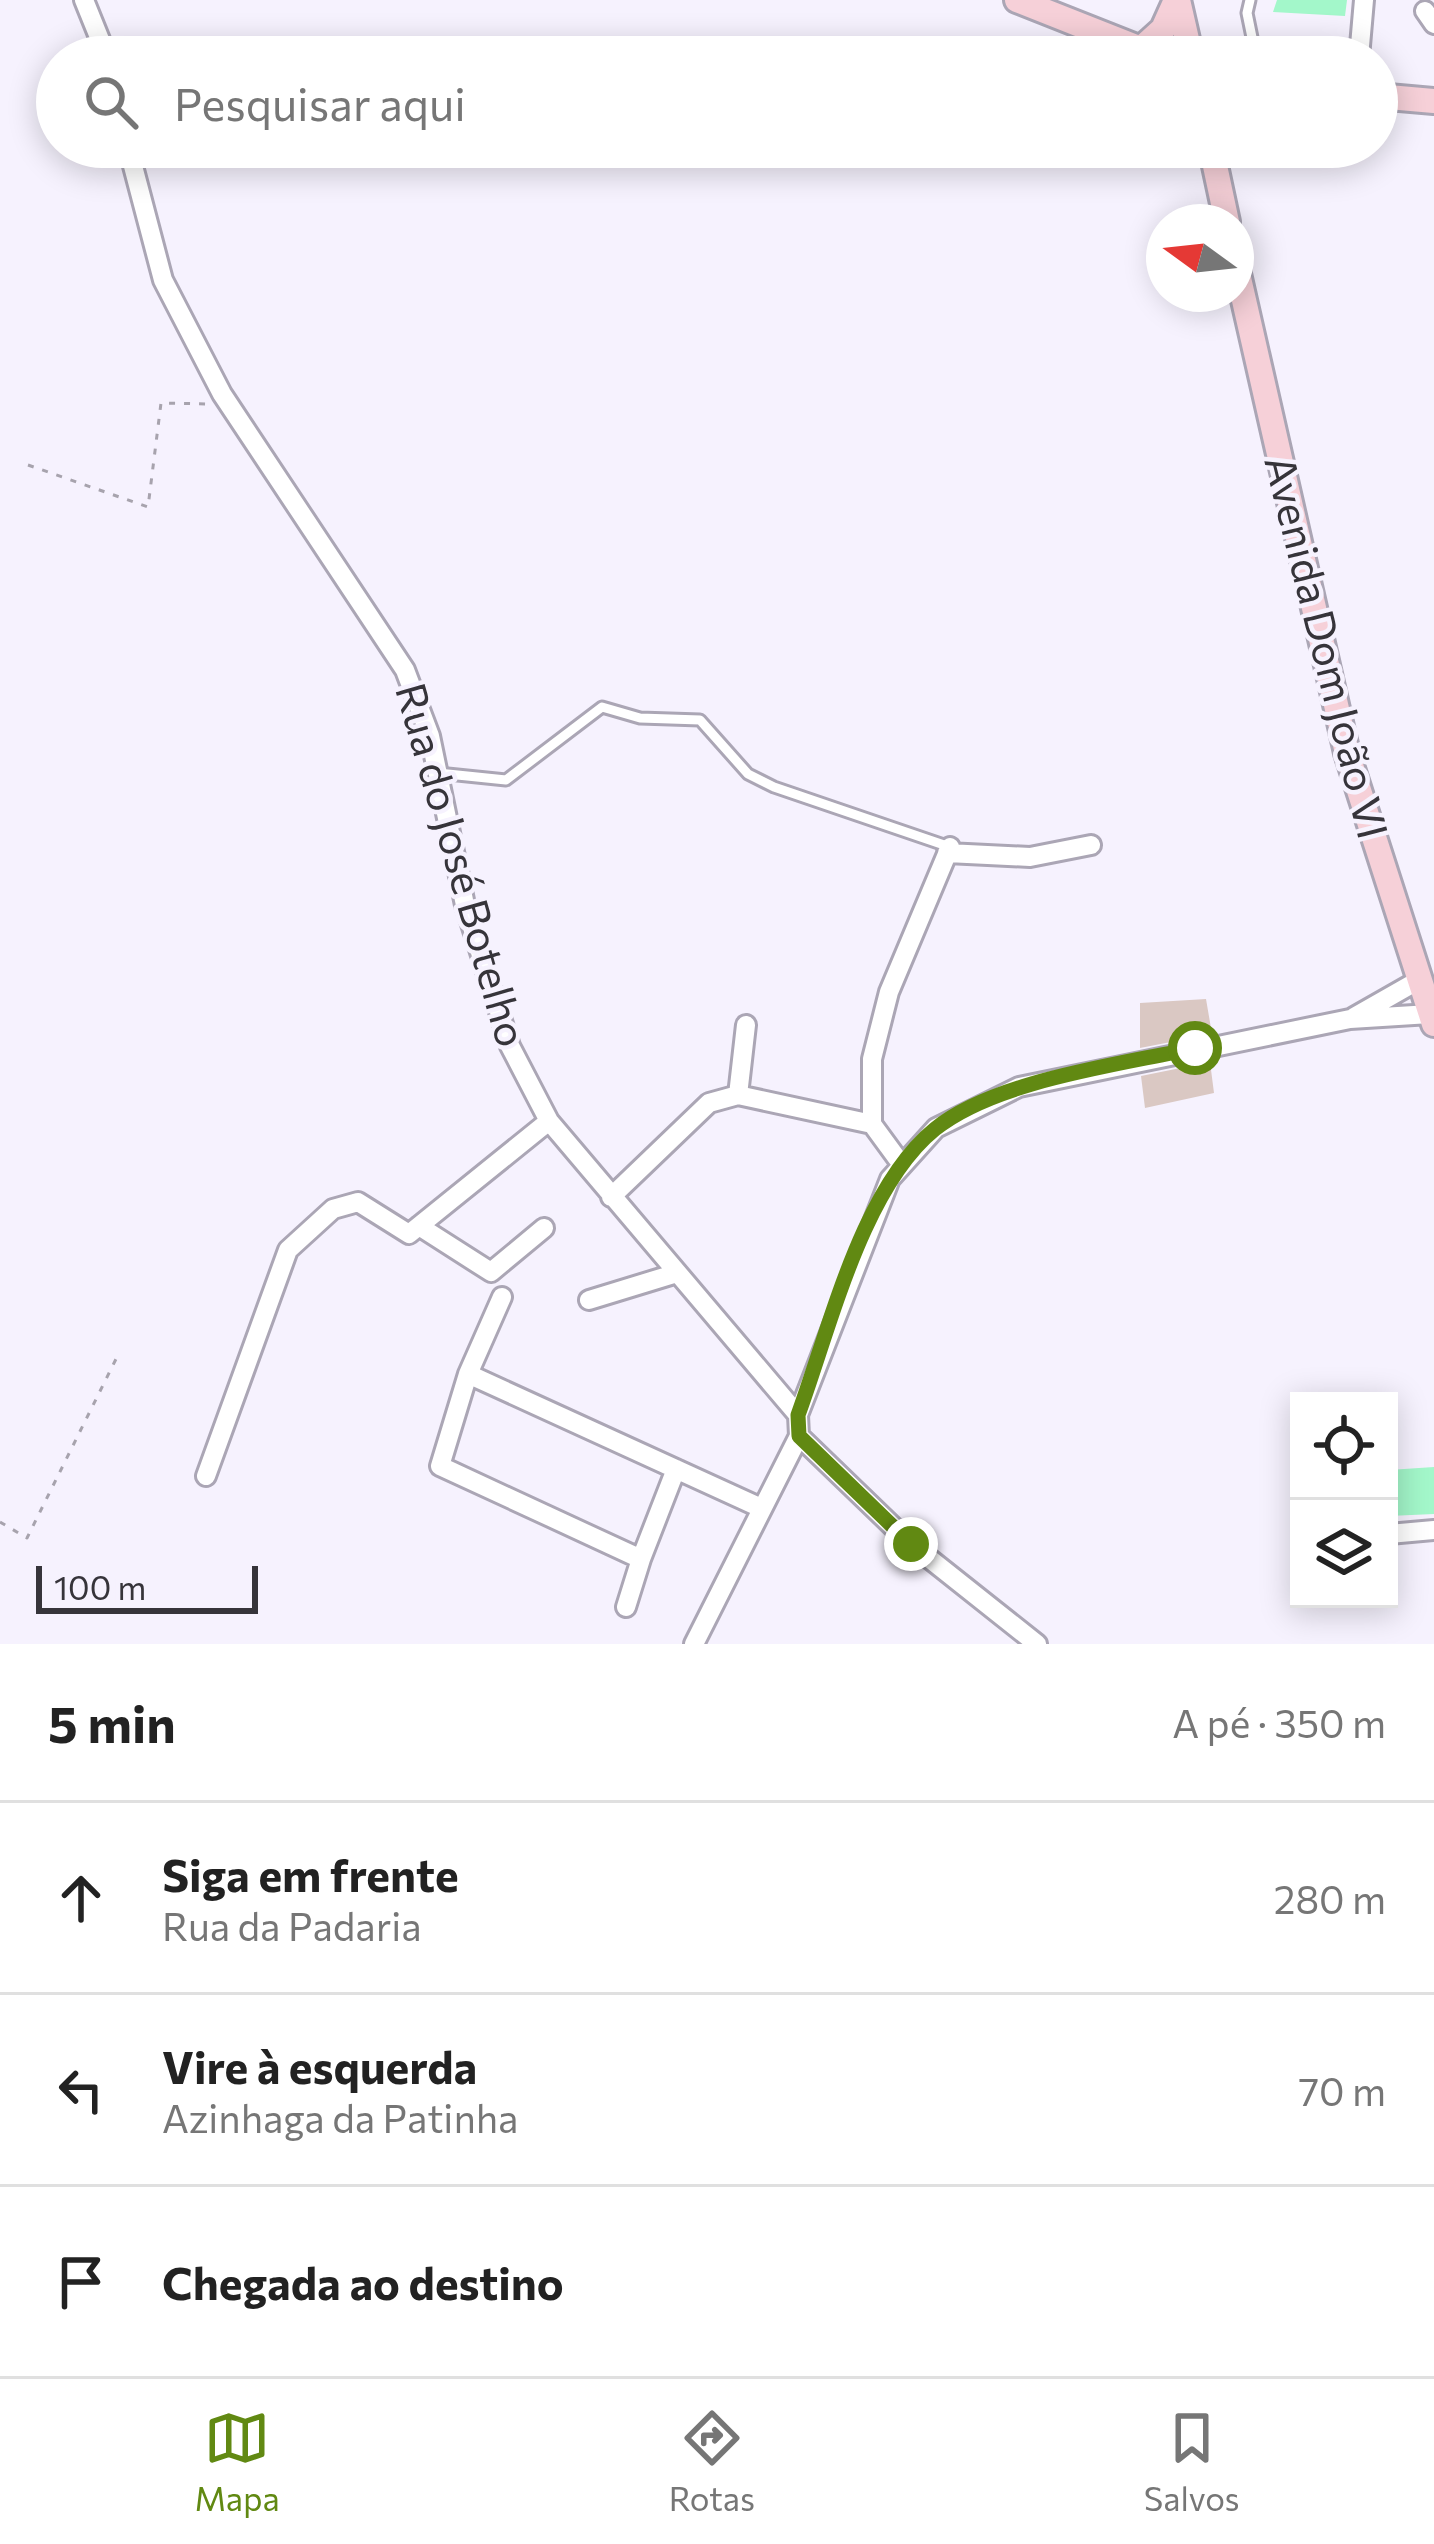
<!DOCTYPE html>
<html lang="pt">
<head>
<meta charset="utf-8">
<style>
	body { margin:0; font-family:Commissioner,sans-serif; background:#f2f2f2; color:#222 }
	.controls { position:absolute; right:36px; bottom:36px; display:grid; overflow:hidden; border-radius:0px; box-shadow:0 6px 30px #0003 }
	.controls button { width:108px; height:108px; display:grid; place-items:center; padding:0; border:0; border-bottom:3px solid #e0e0e0; background:#fff; color:#222; font:60px sans-serif }
	.compass { position:absolute; left:1146px; top:204px; width:108px; height:108px; border-radius:50%; background:#fff; box-shadow:0 6px 30px #0003; rotate:285deg }
	.scale { position:absolute; left:36px; bottom:30px; width:222px; box-sizing:border-box; padding-left:12px; border:6px solid #36343a; border-top:0; font-size:33px; line-height:42px; white-space:nowrap; color:#36343a; -webkit-text-stroke:9px #f6f2fe; paint-order:stroke }
	.stop { position:absolute; width:36px; height:36px; margin:-27px; border:9px solid #618912; border-radius:50%; background:#fff }
	.stop.end { background:#618912; border-color:#fff; box-shadow:0 3px 12px #0008 }
	.list { margin:0; padding:0; list-style:none }
	h2 { display:flex; justify-content:space-between; align-items:center; height:156px; margin:0; padding:0 48px; font-size:51px }
	h2 small { font-size:39px; font-weight:400; color:#767676 }
	.list li { display:grid; grid-template-columns:78px 1fr auto; gap:36px; align-items:center; box-sizing:border-box; height:192px; padding:0 48px; border-top:3px solid #e0e0e0 }
	.list b { display:block; font-size:45px; white-space:nowrap }
	.list p { margin:0; font-size:39px; white-space:nowrap; color:#767676 }
	.list em { font-size:39px; font-style:normal; color:#767676 }
	.icon { flex:none; width:66px; height:66px; fill:none; stroke:currentColor; stroke-width:2; stroke-linecap:round; stroke-linejoin:round }
	.map { position:relative; flex:none; width:1434px; height:1644px; overflow:hidden }
	.search { position:absolute; background:#fff; box-shadow:0 6px 30px #0003; left:36px; right:36px; top:36px; height:132px; display:flex; align-items:center; gap:30px; box-sizing:border-box; padding:0 42px; border-radius:66px; color:#767676; font-size:45px }
	.sheet { height:732px; background:#fff }
	nav { display:flex; justify-content:space-around; align-items:center; box-sizing:border-box; height:168px; border-top:3px solid #e0e0e0; background:#fff; font-size:33px; color:#767676 }
	nav a { display:grid; justify-items:center; gap:6px }
	nav .on { color:#618912 }
	.map>svg:first-child { display:block }
</style>
</head>
<body>
<div class="map">
<svg width="1434" height="1644" viewBox="0 0 1434 1644">
	<rect width="100%" height="100%" fill="#f6f2fe"/>
	<path fill="#a3f7ca" d="M 1277,0 L 1347,0 L 1345,16 L 1273,12 Z
		M 1434,1467 L 1434,1514 L 1389,1516 L 1389,1470 Z"/>
	<path fill="#dac8c3" d="M 1206,999 L 1212,1034 L 1140,1048 L 1140,1003 Z
		M 1210,1062 L 1214,1093 L 1145,1108 L 1141,1076 Z"/>
	<g fill="none" stroke-linecap="round" stroke-linejoin="round">
		<g stroke="#aba6b5" stroke-width="15">
			<path id="lane" d="M 1250,0 L 1247,13 L 1256,57
				M 438,773 L 506,780 L 602,707 L 640,718 L 700,720 L 748,774 L 774,787 L 950,847"/>
		</g>
		<g stroke="#aba6b5" stroke-width="24">
			<path id="street" d="M 84,0 L 107,57
				M 1425,11 L 1434,24
				M 1359,57 L 1364,0
				M 128,147 L 163,280 L 222,394 L 405,670 L 430,736 L 465,905 L 510,1046 L 549,1121 L 798,1415
				M 947,853 L 1030,857 L 1091,845
				M 1354,1017 L 1419,980
				M 738,1095 L 746,1025
				M 872,1124 L 872,1059 L 889,992 L 950,847
				M 611,1197 L 709,1103 L 738,1095 L 872,1124 L 902,1165
				M 419,1226 L 491,1272 L 544,1228
				M 589,1300 L 674,1274
				M 468,1374 L 502,1297
				M 799,1436 L 911,1544 L 1037,1644
				M 676,1469 L 641,1559 L 440,1466 L 468,1374 L 759,1507
				M 206,1476 L 288,1250 L 333,1209 L 358,1202 L 409,1234 L 549,1121
				M 1389,1534 L 1434,1530
				M 626,1607 L 641,1559
				M 694,1644 L 799,1436 L 798,1415 L 890,1179 L 936,1128 L 1019,1087 L 1350,1019 L 1430,1014"/>
		</g>
		<g stroke="#aba6b5" stroke-width="30">
			<path id="secondary" d="M 1017,0 L 1161,57
				M 1178,0 L 1191,57
				M 1142,48 L 1163,29 L 1176,0
				M 1377,96 L 1434,101
				M 1211,147 L 1227,222
				M 1236,265 L 1347,753 L 1434,1024"/>
		</g>
		<path stroke="#a7a3ad" stroke-width="3" stroke-dasharray="6 9" stroke-linecap="butt" d="M 28,465 L 148,507 L 161,403 L 209,404
			M 0,1522 L 27,1538 L 117,1357"/>
		<use href="#lane" stroke="#fff" stroke-width="9"/>
		<use href="#street" stroke="#fff" stroke-width="18"/>
		<use href="#secondary" stroke="#f6d0d8" stroke-width="24"/>
	</g>
	<g fill="none" stroke-linecap="round" stroke-linejoin="round">
		<path stroke="#618912" stroke-width="15" d="M 911,1544 L 799,1436 L 798,1415 C 830,1328 862,1188 935,1129 C 996,1080 1119,1065 1195,1048"/>
	</g>
	<g text-anchor="middle" stroke-width="9" stroke-linejoin="round" paint-order="stroke">
		<g font-size="42" fill="#36343a" stroke="#f6f2fe">
			<text transform="translate(1326 647) rotate(76)" y="15">Avenida Dom João VI</text>
			<text transform="translate(461 865) rotate(74)" y="15">Rua do José Botelho</text>
		</g>
	</g>
</svg>
<div class="controls">
<button><svg class="icon" aria-label="locate" viewBox="0 0 24 24"><circle cx="12" cy="12" r="6"/><path d="M12 2v4M12 18v4M2 12h4M18 12h4"/></svg></button>
<button><svg class="icon" aria-label="layers" viewBox="0 0 24 24"><path d="M12 4l9 5-9 5-9-5zM3 14l9 5 9-5"/></svg></button>
</div>
<svg class="compass" viewBox="-18 -18 36 36"><path d="M0-13l5 13h-10z" fill="#e53935"/><path d="M0 13l5-13h-10z" fill="#767676"/></svg>
<div class="scale">100 m</div>
<div class="stop" style="left:1195px;top:1048px"></div>
<div class="stop end" style="left:911px;top:1544px"></div>
<div class="search"><svg class="icon" aria-label="search" viewBox="0 0 24 24"><circle cx="10" cy="10" r="6"/><path d="M15 15l6 6"/></svg>Pesquisar aqui</div>
</div>
<section class="sheet">
<h2>5 min<small>A pé · 350 m</small></h2>
<ul class="list">
<li><svg class="icon" aria-label="ahead" viewBox="0 0 24 24"><path d="M12 20V5M6 11l6-6 6 6"/></svg><div><b>Siga em frente</b><p>Rua da Padaria</p></div><em>280 m</em></li>
<li><svg class="icon" aria-label="left" viewBox="0 0 24 24"><path d="M17 20v-9H6M10 6l-5 5 5 5"/></svg><div><b>Vire à esquerda</b><p>Azinhaga da Patinha</p></div><em>70 m</em></li>
<li><svg class="icon" aria-label="arrive" viewBox="0 0 24 24"><path d="M6 21V4h12l-3 4 3 4H6"/></svg><div><b>Chegada ao destino</b></div></li>
</ul>
</section>
<nav>
<a class="on"><svg class="icon" aria-label="map" viewBox="0 0 24 24"><path d="M3 6l6-2 6 2 6-2v14l-6 2-6-2-6 2zM9 4v14M15 6v14"/></svg>Mapa</a>
<a><svg class="icon" aria-label="directions" viewBox="0 0 24 24"><path d="M12 3l9 9-9 9-9-9zM9 14v-3h6M13 9l2 2-2 2"/></svg>Rotas</a>
<a><svg class="icon" aria-label="saved" viewBox="0 0 24 24"><path d="M7 4h10v16l-5-4-5 4z"/></svg>Salvos</a>
</nav>
</body>
</html>
